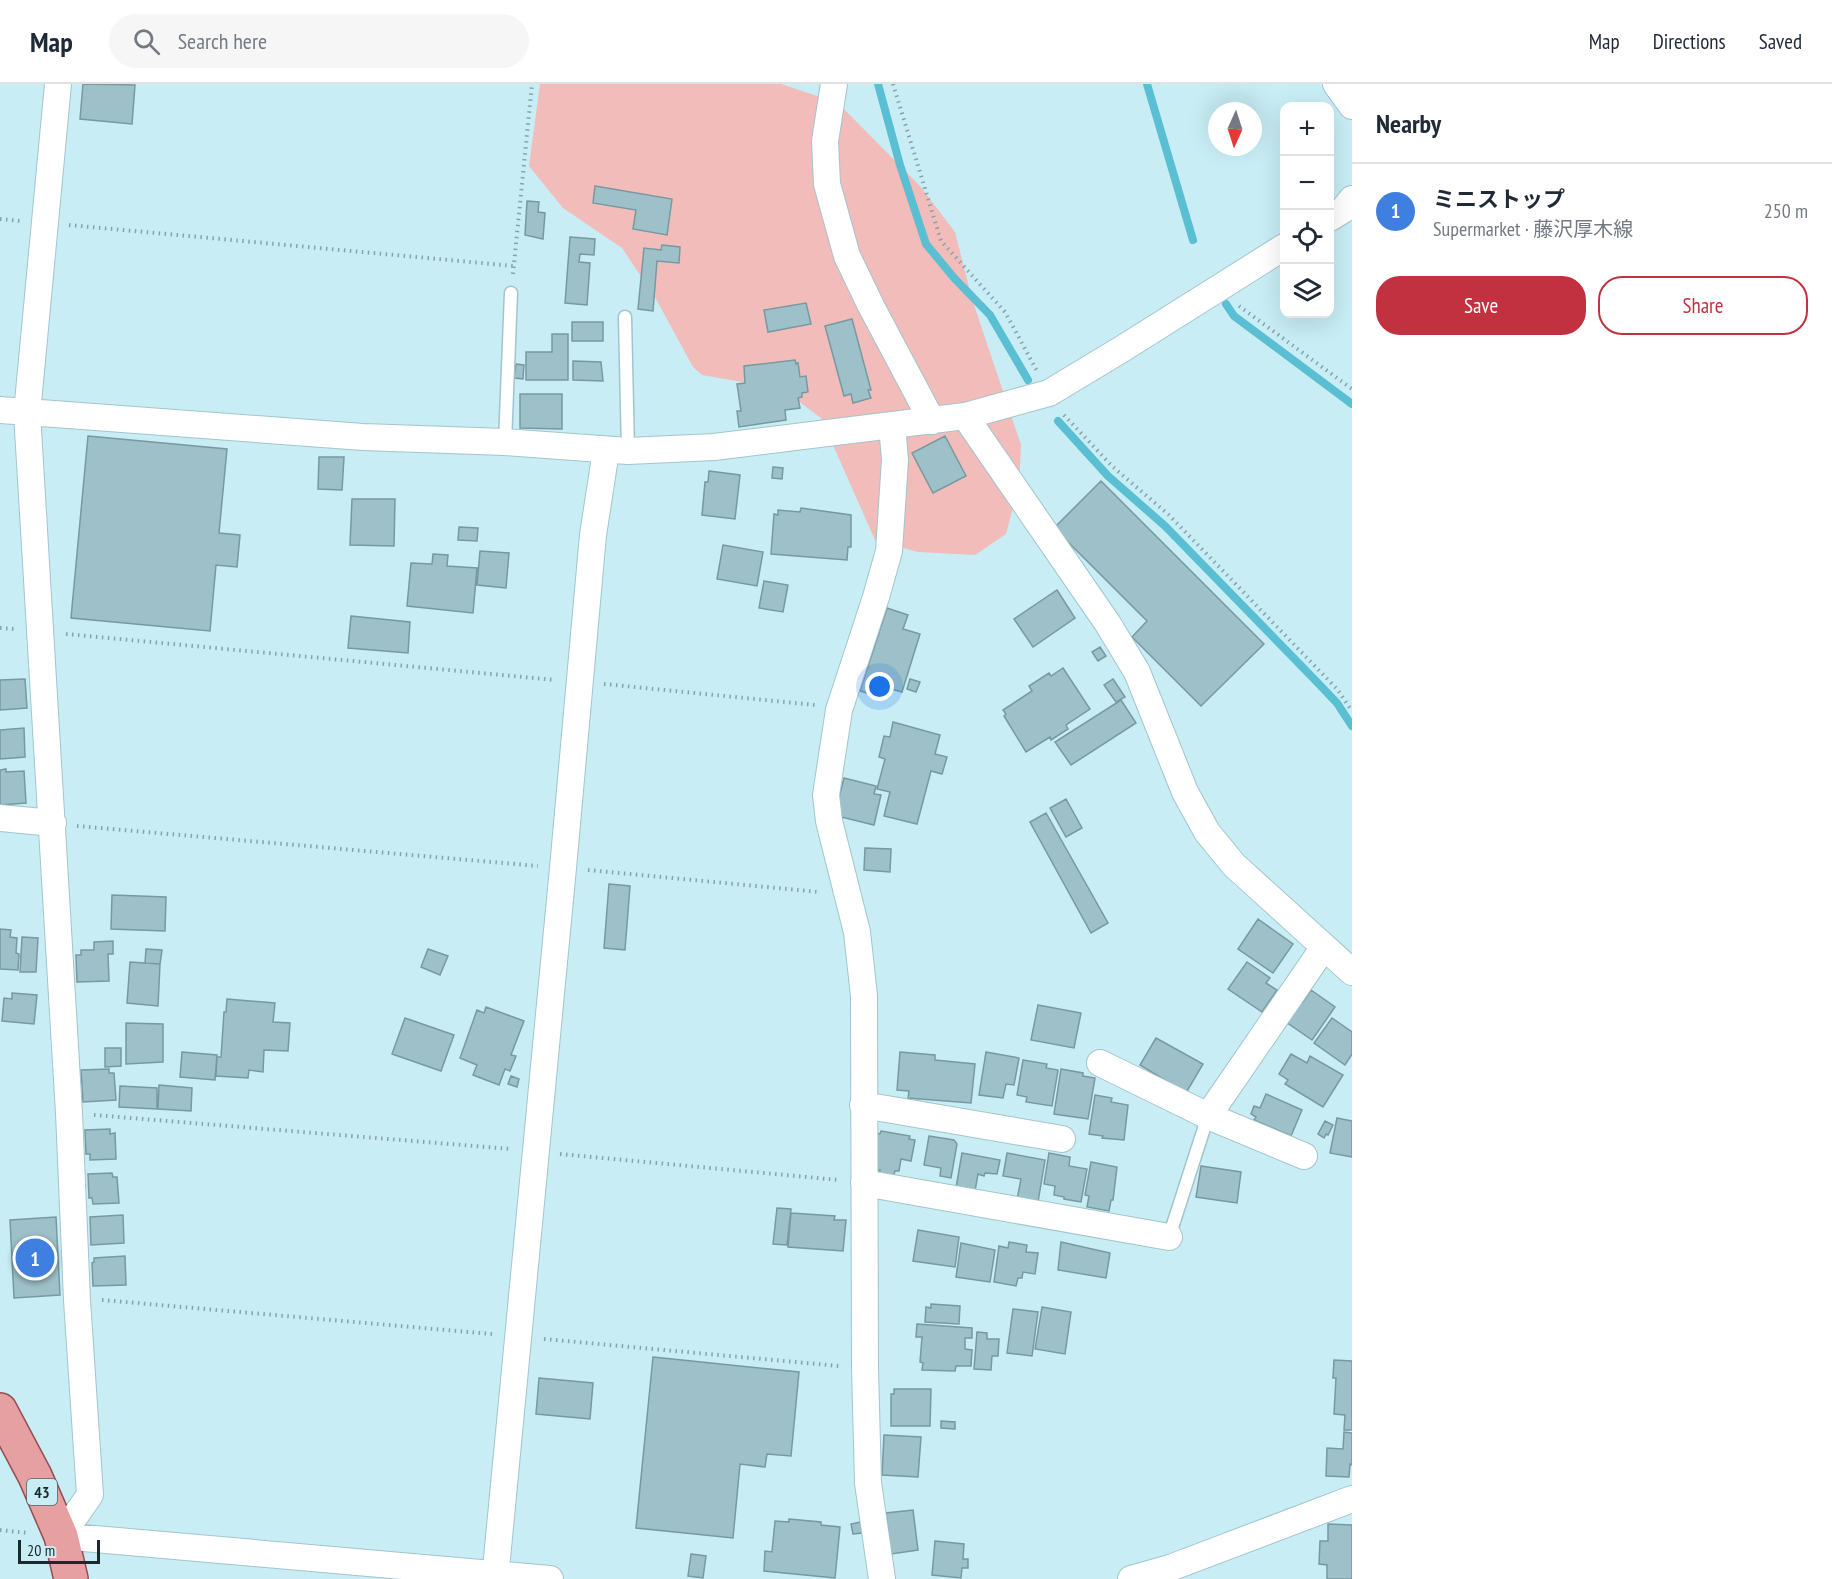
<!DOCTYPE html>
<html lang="en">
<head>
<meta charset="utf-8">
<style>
	body { margin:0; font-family:"PT Sans Narrow","Noto Sans JP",sans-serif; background:#f6f6f7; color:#1f2937 }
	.controls { position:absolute; right:18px; top:18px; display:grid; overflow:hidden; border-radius:12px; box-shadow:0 6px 24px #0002 }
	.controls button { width:54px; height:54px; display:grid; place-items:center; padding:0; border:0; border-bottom:2px solid #e0e1e3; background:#fff; color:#1f2937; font:30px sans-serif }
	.compass { position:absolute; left:1208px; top:18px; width:54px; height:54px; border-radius:50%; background:#fff; box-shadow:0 6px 24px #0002; rotate:183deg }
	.scale { position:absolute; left:18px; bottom:15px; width:82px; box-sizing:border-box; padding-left:6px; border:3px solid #1b292c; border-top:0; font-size:16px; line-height:21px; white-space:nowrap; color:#1b292c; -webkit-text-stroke:4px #c8edf5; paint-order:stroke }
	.you { position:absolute; left:880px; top:603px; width:21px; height:21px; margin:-15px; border:4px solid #fff; border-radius:50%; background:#1a73e8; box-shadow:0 0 0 9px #1a73e833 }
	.badge { display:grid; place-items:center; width:39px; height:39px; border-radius:50%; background:#c13140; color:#fff; font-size:20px; font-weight:700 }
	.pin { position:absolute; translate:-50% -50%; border:3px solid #fff; box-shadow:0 2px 6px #0006 }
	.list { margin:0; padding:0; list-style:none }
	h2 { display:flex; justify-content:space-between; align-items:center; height:78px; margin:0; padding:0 24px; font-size:26px }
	h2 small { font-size:20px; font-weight:400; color:#747a83 }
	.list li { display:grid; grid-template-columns:39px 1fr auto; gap:18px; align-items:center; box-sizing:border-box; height:96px; padding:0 24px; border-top:2px solid #e0e1e3 }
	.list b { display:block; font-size:22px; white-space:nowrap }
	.list p { margin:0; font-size:20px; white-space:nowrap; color:#747a83 }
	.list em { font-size:20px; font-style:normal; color:#747a83 }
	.actions { display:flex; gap:12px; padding:18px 24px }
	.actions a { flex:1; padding:14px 0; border:2px solid #c13140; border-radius:24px; text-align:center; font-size:21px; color:#c13140 }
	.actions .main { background:#c13140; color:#fff }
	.icon { flex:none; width:33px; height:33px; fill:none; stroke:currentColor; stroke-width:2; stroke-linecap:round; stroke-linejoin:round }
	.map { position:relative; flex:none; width:1352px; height:1495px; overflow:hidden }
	header { display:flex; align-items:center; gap:36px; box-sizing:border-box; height:84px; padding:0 30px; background:#fff; border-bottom:2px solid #e0e1e3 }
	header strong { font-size:28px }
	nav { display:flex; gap:33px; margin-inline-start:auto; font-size:21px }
	.search { width:420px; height:54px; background:#f6f6f7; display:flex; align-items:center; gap:15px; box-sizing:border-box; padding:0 21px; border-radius:33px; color:#747a83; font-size:22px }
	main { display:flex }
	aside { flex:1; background:#fff }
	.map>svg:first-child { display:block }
</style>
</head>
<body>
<header>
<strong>Map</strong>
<div class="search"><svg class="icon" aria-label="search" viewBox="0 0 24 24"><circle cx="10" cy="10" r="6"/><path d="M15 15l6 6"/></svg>Search here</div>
<nav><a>Map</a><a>Directions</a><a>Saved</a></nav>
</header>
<main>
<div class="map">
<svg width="1352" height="1495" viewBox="0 0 1352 1495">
	<rect width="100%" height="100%" fill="#c8edf5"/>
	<path fill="#f1bcba" d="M 540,0 L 781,0 L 838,19 L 920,102 L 955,148 L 972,215 L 1021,361 L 1019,401 L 1006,450 L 975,471 L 918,468 L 875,456 L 821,334 L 782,305 L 702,291 L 693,283 L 656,215 L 622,164 L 563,124 L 529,82 Z"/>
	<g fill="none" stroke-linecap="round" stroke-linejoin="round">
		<path stroke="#5abfd3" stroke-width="8" d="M 878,0 L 900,81 L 926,160 L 955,195 L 990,231 L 1028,296
			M 1147,0 L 1193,156
			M 1226,220 L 1234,232 L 1352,320
			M 1058,337 L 1108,392 L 1165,442 L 1315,596 L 1337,619 L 1352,642"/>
	</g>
	<path fill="#9ec1c9" stroke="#7799a1" stroke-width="1.5" d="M 83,0 L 135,1 L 132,40 L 80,35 Z
		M 595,102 L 672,115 L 667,151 L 633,145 L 636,126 L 593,119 Z
		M 527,117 L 539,118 L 538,128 L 545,129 L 543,155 L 525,151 Z
		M 570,153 L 595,155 L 594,171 L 580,170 L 579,178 L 590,179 L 587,221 L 565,219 Z
		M 662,161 L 680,163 L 679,179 L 657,177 L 653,227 L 638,225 L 644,164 L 661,166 Z
		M 806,219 L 811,240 L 768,248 L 764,226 Z
		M 852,235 L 871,306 L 868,306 L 871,314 L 853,319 L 851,310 L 844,312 L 825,242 Z
		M 572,238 L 603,238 L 603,257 L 572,257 Z
		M 552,250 L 568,250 L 568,296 L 526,296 L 526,268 L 552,268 Z
		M 795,276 L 796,280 L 798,279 L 800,293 L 806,292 L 808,308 L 802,309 L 802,313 L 798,314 L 800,324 L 785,326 L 786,336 L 739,343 L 737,327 L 741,327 L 737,300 L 745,299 L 744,282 Z
		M 573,277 L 601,278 L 603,297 L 573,296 Z
		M 516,280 L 524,281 L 523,295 L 514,294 Z
		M 520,310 L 562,310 L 562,345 L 520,344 Z
		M 88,352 L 227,365 L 219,449 L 240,451 L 237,483 L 216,481 L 210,547 L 71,534 Z
		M 945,352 L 966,392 L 933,409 L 912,369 Z
		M 319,373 L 344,373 L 342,406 L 318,405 Z
		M 773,383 L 783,384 L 782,395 L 772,394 Z
		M 709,387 L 740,391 L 735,435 L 702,431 L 705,398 L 708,398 Z
		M 1101,397 L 1264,560 L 1201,622 L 1132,553 L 1147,537 L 1054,444 Z
		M 352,415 L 395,415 L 394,462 L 350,461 Z
		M 801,424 L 851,431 L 851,463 L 848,463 L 847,476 L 771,470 L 774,430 L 778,431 L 778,426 L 800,428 Z
		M 459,443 L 478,444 L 477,457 L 458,456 Z
		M 723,461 L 763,468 L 757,502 L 717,495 Z
		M 480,467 L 509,469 L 506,504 L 477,501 Z
		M 433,470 L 448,471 L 447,482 L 477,484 L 473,529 L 407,522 L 411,479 L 432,480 Z
		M 764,497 L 788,501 L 783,528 L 759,524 Z
		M 1057,506 L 1075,534 L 1033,563 L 1014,535 Z
		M 887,524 L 908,531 L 903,545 L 920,550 L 902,608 L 884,603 L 881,613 L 860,607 Z
		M 351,532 L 410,538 L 408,569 L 348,564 Z
		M 1100,563 L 1106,572 L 1098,577 L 1092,568 Z
		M 1063,584 L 1090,625 L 1066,641 L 1068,645 L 1051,656 L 1050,653 L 1026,668 L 1004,632 L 1006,630 L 1003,626 L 1032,607 L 1029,602 L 1049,589 L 1051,592 Z
		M 25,595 L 27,624 L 0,626 L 0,596 Z
		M 910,595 L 920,598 L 916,608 L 907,605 Z
		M 1113,595 L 1125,613 L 1116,618 L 1104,601 Z
		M 1121,616 L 1136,639 L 1071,681 L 1055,658 Z
		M 893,638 L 940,651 L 935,670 L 947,673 L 942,690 L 931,687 L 917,740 L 884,732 L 890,708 L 877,705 L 885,675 L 879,673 L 884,652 L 890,653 Z
		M 24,644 L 25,673 L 0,675 L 0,646 Z
		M 6,685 L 6,688 L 24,687 L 26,719 L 0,721 L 0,686 Z
		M 844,694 L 876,702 L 874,710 L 881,711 L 874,741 L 837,732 L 836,725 Z
		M 1066,715 L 1082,744 L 1066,753 L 1050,724 Z
		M 1046,729 L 1108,839 L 1091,849 L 1030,738 Z
		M 865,764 L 891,765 L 890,788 L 864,786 Z
		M 609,800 L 630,802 L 625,866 L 604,864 Z
		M 112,811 L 166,813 L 165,847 L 111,845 Z
		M 1258,835 L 1293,860 L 1273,889 L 1238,865 Z
		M 0,845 L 11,846 L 10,853 L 17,854 L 16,869 L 19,870 L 18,886 L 0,885 Z
		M 22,853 L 38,854 L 36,888 L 20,888 Z
		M 113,857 L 113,870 L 108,870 L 109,897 L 77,898 L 76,871 L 81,871 L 81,866 L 94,866 L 94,858 Z
		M 146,865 L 162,866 L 160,880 L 145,879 Z
		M 428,865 L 448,872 L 440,891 L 421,883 Z
		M 130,878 L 160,880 L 158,922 L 127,919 Z
		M 1247,878 L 1270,894 L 1266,899 L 1277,906 L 1262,928 L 1228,905 Z
		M 1311,906 L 1335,923 L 1312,956 L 1286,938 L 1300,916 L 1303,918 Z
		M 12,909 L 37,911 L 34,940 L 2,937 L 4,914 L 12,915 Z
		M 227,915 L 275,919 L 273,938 L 290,939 L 288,967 L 264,966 L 263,988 L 249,986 L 248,994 L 216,992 L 217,973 L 221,973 L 224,928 L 226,928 Z
		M 1038,921 L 1081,929 L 1074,964 L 1031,956 Z
		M 486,923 L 524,937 L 511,971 L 516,972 L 510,987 L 505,985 L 499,1001 L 473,991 L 477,981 L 460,974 L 477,926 L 484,929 Z
		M 405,934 L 454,951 L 441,987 L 392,970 Z
		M 1332,934 L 1352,948 L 1352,970 L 1345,981 L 1314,959 Z
		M 126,939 L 163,940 L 163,978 L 126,980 Z
		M 1156,954 L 1203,980 L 1186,1009 L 1140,981 Z
		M 105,964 L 121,964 L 121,982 L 105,983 Z
		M 182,968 L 217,971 L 215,996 L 180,993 Z
		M 900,968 L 935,971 L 935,976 L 975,980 L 971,1019 L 908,1014 L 909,1007 L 897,1006 Z
		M 986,968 L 1019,974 L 1014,1001 L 1006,1000 L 1003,1014 L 979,1011 Z
		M 1291,970 L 1307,979 L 1310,972 L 1343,991 L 1323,1023 L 1285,1000 L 1288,996 L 1279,990 Z
		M 1023,976 L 1047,980 L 1046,984 L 1058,986 L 1052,1022 L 1026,1018 L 1027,1013 L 1017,1011 Z
		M 109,985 L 109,989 L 114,989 L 116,1016 L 83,1018 L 81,986 Z
		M 1061,985 L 1083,989 L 1083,992 L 1095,994 L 1088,1035 L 1054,1030 Z
		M 511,992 L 519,995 L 517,1003 L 508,1000 Z
		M 159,1001 L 192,1004 L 191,1027 L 158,1025 Z
		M 120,1002 L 157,1004 L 157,1025 L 119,1023 Z
		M 1266,1010 L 1302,1026 L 1291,1052 L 1254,1036 L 1256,1033 L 1251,1030 L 1254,1022 L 1260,1024 Z
		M 1095,1011 L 1112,1014 L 1111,1018 L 1128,1021 L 1124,1056 L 1102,1054 L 1103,1052 L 1089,1050 Z
		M 1337,1034 L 1352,1037 L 1352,1073 L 1330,1069 Z
		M 1325,1037 L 1333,1041 L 1328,1051 L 1326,1050 L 1324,1054 L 1318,1050 Z
		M 110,1045 L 110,1050 L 115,1049 L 116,1075 L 90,1076 L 90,1070 L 86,1070 L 85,1046 Z
		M 881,1047 L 910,1052 L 909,1055 L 915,1056 L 911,1077 L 901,1075 L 899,1087 L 895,1087 L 893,1093 L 879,1090 L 880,1086 L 873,1085 L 875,1049 L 880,1050 Z
		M 929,1052 L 954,1056 L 957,1060 L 951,1094 L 940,1092 L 941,1084 L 924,1081 Z
		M 962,1069 L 1000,1076 L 997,1090 L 985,1089 L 984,1092 L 978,1090 L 975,1107 L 956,1104 Z
		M 1007,1069 L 1045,1076 L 1038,1118 L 1017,1115 L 1021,1095 L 1003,1092 Z
		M 1049,1069 L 1070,1073 L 1069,1082 L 1087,1085 L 1081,1118 L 1064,1115 L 1064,1113 L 1054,1111 L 1055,1102 L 1044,1100 Z
		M 1091,1078 L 1117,1083 L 1113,1116 L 1111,1116 L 1109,1127 L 1087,1123 L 1089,1112 L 1085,1111 Z
		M 1201,1082 L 1241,1088 L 1237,1119 L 1196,1113 Z
		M 112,1089 L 113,1093 L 117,1093 L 119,1119 L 93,1120 L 92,1114 L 89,1114 L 88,1090 Z
		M 777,1124 L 791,1125 L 787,1161 L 773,1160 Z
		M 791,1129 L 835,1132 L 834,1136 L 846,1136 L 843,1167 L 788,1163 Z
		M 123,1131 L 124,1159 L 91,1161 L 90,1133 Z
		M 56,1133 L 60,1211 L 14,1214 L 10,1136 Z
		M 918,1146 L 959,1153 L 955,1183 L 913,1177 Z
		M 1009,1158 L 1027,1161 L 1026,1168 L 1038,1169 L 1035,1190 L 1023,1188 L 1022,1194 L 1018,1194 L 1016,1202 L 994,1198 L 999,1162 L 1008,1164 Z
		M 1061,1158 L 1110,1169 L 1106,1194 L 1058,1186 Z
		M 961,1159 L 995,1166 L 990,1198 L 956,1193 Z
		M 125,1172 L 126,1201 L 93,1202 L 92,1179 L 94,1178 L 94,1174 Z
		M 931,1220 L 960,1222 L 959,1240 L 925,1238 L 926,1223 L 931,1224 Z
		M 1042,1223 L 1071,1228 L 1065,1270 L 1035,1265 Z
		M 1013,1225 L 1038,1228 L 1032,1272 L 1007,1269 Z
		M 917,1240 L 972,1244 L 972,1254 L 965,1254 L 965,1265 L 972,1266 L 971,1282 L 956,1282 L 955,1287 L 922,1286 L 923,1279 L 920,1278 L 922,1253 L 916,1253 Z
		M 977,1248 L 987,1249 L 987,1255 L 999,1255 L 998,1272 L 992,1272 L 991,1286 L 974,1285 Z
		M 653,1273 L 799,1288 L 791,1372 L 767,1370 L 765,1383 L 740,1380 L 733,1454 L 636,1444 Z
		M 1334,1276 L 1352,1277 L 1352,1346 L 1344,1346 L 1345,1331 L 1334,1330 L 1336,1294 L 1333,1294 Z
		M 539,1294 L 593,1299 L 590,1335 L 536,1330 Z
		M 894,1305 L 931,1305 L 930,1342 L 891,1342 L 891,1310 L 894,1310 Z
		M 941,1337 L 955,1338 L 955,1345 L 941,1344 Z
		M 1344,1348 L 1352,1349 L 1352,1381 L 1350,1380 L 1349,1393 L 1326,1392 L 1327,1364 L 1343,1365 Z
		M 884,1351 L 921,1353 L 918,1393 L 882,1391 Z
		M 913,1426 L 918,1466 L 891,1470 L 886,1429 Z
		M 789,1435 L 821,1438 L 821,1441 L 840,1443 L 835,1494 L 764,1487 L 765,1467 L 772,1468 L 775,1437 L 789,1438 Z
		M 861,1438 L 862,1449 L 853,1450 L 851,1440 Z
		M 1328,1440 L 1352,1441 L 1352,1495 L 1327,1495 L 1327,1481 L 1319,1480 L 1320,1457 L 1328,1457 Z
		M 935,1457 L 964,1460 L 963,1475 L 968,1475 L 968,1484 L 962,1484 L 961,1494 L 932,1491 Z
		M 691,1470 L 706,1472 L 703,1494 L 688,1492 Z"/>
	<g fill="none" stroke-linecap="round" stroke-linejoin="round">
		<g stroke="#a2c5cd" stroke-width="15">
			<path id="service" d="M 625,233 L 628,367
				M 505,358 L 511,209
				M 1169,1153 L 1208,1032"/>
		</g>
		<g stroke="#a2c5cd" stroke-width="28">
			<path id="minor" d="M 58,0 L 27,329 L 69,1029 L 77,1216 L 90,1411 L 61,1452
				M 834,0 L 825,57 L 827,100 L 847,172 L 871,222 L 932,337
				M 1336,0 L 1352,22
				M 1330,134 L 1343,126 L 1352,115
				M 0,326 L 363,353 L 505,358 L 628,367 L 714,363 L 965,332 L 1049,309 L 1122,265 L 1284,163
				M 965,332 L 1108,540 L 1137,588 L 1185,708 L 1207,748 L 1234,781 L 1352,888
				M 0,734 L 53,739
				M 1100,979 L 1208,1032 L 1304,1072
				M 863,1021 L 1062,1055
				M 1208,1032 L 1324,863
				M 864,1099 L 1169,1153
				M 61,1452 L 550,1495
				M 495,1495 L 563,784 L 593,451 L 606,367
				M 882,1495 L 868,1399 L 865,1284 L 864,912 L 857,848 L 829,737 L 826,711 L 839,626 L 876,513 L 889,467 L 895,376 L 892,341
				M 1131,1495 L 1170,1484 L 1352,1415"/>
		</g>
		<g stroke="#944d50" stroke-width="36">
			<path id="primary" d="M 0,1326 L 35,1392 L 61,1452 L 71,1495"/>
		</g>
		<path stroke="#87a3a9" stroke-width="4" stroke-dasharray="1.5 4.5" stroke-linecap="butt" d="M 893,0 L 941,157 L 1005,228 L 1037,287
			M 0,135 L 20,137
			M 69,141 L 514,182
			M 513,190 L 532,0
			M 1239,222 L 1352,305
			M 1064,331 L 1113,383 L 1169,431 L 1337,605 L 1352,627
			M 0,544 L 14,545
			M 66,550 L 555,596
			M 604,600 L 815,621
			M 77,742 L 538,782
			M 588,786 L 819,808
			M 94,1031 L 511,1065
			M 560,1070 L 839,1096
			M 102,1216 L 492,1250
			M 544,1255 L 839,1282
			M 0,1446 L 28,1449"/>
		<use href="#service" stroke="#fff" stroke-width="12"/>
		<use href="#minor" stroke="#fff" stroke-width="26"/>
		<use href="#primary" stroke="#e6a0a2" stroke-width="33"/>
	</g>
	<g text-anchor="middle" stroke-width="4.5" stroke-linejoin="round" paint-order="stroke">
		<rect fill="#c8edf5" stroke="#4f6468" stroke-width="1.5" x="27" y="1395" width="30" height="26" rx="4.5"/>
		<g font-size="16" font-weight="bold" fill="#1b292c">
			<text x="42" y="1414">43</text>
		</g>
	</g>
</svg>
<div class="controls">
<button>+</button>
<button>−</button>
<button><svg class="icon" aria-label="locate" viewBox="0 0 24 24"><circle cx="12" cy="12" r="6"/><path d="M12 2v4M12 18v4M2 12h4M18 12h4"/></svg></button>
<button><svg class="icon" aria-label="layers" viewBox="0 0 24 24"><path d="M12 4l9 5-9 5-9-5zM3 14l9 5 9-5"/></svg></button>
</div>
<svg class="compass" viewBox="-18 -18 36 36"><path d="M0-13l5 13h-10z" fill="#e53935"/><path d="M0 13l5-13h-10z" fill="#747a83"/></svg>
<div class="scale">20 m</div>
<div class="you"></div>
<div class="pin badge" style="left:35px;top:1174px;background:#3f7fe0">1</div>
</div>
<aside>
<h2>Nearby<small></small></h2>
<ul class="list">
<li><span class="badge" style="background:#3f7fe0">1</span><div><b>ミニストップ</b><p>Supermarket · 藤沢厚木線</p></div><em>250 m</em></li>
</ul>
<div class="actions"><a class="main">Save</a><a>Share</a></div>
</aside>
</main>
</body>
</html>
